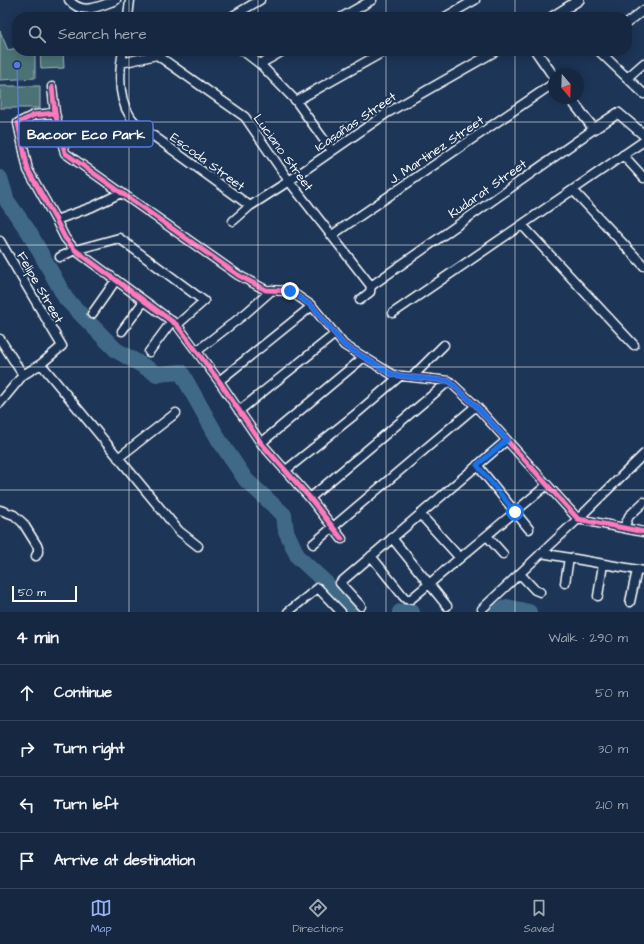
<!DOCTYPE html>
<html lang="en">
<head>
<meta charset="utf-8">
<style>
	body { margin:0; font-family:"Architects Daughter",sans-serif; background:#1f3048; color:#f1f3f6 }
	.compass { position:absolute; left:548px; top:68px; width:36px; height:36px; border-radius:50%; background:#162841; box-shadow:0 2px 10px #0003; rotate:161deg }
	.scale { position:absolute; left:12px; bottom:10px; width:65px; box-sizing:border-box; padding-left:4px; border:2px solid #fff; border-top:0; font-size:11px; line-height:14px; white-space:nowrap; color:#fff; -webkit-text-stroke:3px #1d3557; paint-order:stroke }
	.stop { position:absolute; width:12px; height:12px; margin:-9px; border:3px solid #1a73e8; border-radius:50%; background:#fff }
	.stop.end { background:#1a73e8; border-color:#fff; box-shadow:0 1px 4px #0008 }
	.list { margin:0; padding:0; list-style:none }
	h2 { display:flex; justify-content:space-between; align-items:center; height:52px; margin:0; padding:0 16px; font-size:17px }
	h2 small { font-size:13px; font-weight:400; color:#9ea6b1 }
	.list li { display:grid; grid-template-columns:26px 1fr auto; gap:12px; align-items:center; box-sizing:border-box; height:56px; padding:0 16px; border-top:1px solid #35445a }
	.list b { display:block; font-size:15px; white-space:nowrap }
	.list em { font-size:13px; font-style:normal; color:#9ea6b1 }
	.icon { flex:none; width:22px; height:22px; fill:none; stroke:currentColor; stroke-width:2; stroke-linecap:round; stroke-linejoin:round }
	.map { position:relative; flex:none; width:644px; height:612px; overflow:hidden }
	.search { position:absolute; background:#162841; box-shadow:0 2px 10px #0003; left:12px; right:12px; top:12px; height:44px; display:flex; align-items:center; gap:10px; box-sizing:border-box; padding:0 14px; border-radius:16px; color:#9ea6b1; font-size:15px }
	.sheet { height:276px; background:#162841 }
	nav { display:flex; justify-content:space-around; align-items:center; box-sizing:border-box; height:56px; border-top:1px solid #35445a; background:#162841; font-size:11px; color:#9ea6b1 }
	nav a { display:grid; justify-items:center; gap:2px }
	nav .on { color:#95b2f1 }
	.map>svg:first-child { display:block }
</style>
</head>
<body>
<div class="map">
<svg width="644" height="612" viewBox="0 0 644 612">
	<rect width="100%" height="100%" fill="#1d3557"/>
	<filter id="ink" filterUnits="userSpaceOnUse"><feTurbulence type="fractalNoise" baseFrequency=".025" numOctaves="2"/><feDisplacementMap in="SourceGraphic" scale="8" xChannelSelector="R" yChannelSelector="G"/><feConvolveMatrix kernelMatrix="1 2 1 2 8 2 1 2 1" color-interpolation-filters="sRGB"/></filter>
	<g filter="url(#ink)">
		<path fill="#4b7376" stroke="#a5b9ba" d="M 0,31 L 8,50 L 17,48 L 17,51 L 35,51 L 35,78 L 0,80 Z
			M 40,51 L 63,51 L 64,68 L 41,69 Z
			M 0,86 L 40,86 L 40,108 L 0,108 Z"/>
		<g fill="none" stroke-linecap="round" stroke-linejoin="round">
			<path stroke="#406988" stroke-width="16" d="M 0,178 L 7,201 L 29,232 L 66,299 L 116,350 L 157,374 L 181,372 L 219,440 L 246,480 L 284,515 L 286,531 L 298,557 L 325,582 L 353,612
				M 400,612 L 409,610 L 412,612
				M 497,612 L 507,607 L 529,612"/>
			<g stroke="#fff" stroke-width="11">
				<path id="minor" d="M 69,0 C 82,16 100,6 116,0
					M 128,17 L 130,0
					M 231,17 L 260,0
					M 342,17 L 372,0
					M 445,17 L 475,0
					M 627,23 L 644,10
					M 123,51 C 119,72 118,98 130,116 C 133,121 139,126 144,129 L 250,206
					M 243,51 L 260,64 L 296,101 L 332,151
					M 599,51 L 644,94
					M 157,55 L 245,117 L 289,181 L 371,286
					M 121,63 L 157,55 L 165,51
					M 260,64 L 283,51
					M 627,78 L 644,63
					M 52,87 L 55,113 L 65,153 L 238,275 L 266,290 L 290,291 L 312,306 L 344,345 L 393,375 L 449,381 L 476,406 L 578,519 L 644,532
					M 296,101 L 385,51
					M 55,113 L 34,115 L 18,123 L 28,170 L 56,220 L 65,238 L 75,250 L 177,325 L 219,381 L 261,443 L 310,498 L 342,539
					M 623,155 L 644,178
					M 573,190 L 644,266
					M 56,220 L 92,207 L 121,193
					M 233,221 L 250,206 L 289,181 L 387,113 L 496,51
					M 522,225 L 634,345
					M 332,235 L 554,83
					M 0,241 L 62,346 L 41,364 L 23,375 L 0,403
					M 60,257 L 75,250 L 119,238 L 204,301 L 177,325
					M 371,286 L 594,129
					M 360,300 L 370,292 L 371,286
					M 393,313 L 644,141
					M 92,314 L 116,280
					M 122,331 L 144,301
					M 0,339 L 23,375
					M 197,351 L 246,313 L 272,290
					M 149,352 L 172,321
					M 41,364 L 179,531 L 198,546
					M 412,377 L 444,345
					M 219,381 L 312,306
					M 239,411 L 335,334
					M 261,443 L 364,357
					M 118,458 L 176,413
					M 477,465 L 529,529
					M 286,470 L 357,413 L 400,376
					M 310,498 L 449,381
					M 0,510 L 14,515 L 23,523 L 38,547 L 38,552 L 36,556
					M 420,514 L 460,558
					M 624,528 L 629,516 L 644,502
					M 487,536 L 503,554
					M 392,538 L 447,606
					M 313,544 L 476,406
					M 541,553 L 644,571
					M 371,556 L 403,596 L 406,599 L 411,599 L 547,485
					M 520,574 L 535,590 L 540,592
					M 565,583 L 569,558
					M 598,596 L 603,564
					M 630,602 L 637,570
					M 361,606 L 340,583 L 507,440
					M 482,609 L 578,519 L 644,454
					M 288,612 L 318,588 L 341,612"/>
			</g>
			<g stroke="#fff" stroke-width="12">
				<path id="tertiary" d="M 552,17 L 579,0
					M 536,51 L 554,77
					M 570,98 L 594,129 L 618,113 L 644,135"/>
			</g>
			<use href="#minor" stroke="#1d3557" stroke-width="8"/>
			<use href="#tertiary" stroke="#1d3557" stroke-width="9"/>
			<g stroke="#1d3557" stroke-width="8">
				<path id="cycleway" d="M 52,87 L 55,113 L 65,153 L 238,275 L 266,290 L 290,291 L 312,306 L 344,345 L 393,375 L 449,381 L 476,406 L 578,519 L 644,532
					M 55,113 L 34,115 L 18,123 L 28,170 L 56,220 L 65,238 L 75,250 L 177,325 L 219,381 L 261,443 L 310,498 L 342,539"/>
			</g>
			<use href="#cycleway" stroke="#fd7abc" stroke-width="5"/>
		</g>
	</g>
	<g fill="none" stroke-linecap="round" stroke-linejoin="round" filter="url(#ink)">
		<path stroke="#1a73e8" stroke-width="5" d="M 290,291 L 312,306 L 344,345 L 393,375 L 449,381 L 476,406 L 507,440 L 477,465 L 515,512"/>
	</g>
	<path fill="none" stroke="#fff" stroke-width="1" stroke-opacity="0.55" d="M 129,0 L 129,17M 258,0 L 258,17M 386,0 L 386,17M 515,0 L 515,17M 129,51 L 129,612M 258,51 L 258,612M 386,51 L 386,612M 515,51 L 515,612M 0,122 L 644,122M 0,245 L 644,245M 0,367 L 644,367M 0,490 L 644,490"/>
	<g text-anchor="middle" stroke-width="4" stroke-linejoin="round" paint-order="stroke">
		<g font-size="13" fill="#fff" stroke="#1d3557">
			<text transform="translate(355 121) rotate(-34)" y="5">Icasañas Street</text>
			<text transform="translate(436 149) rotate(-34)" y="5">J. Martinez Street</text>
			<text transform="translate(284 152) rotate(54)" y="5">Luciano Street</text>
			<text transform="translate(208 161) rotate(36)" y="5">Escoda Street</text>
			<text transform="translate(487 188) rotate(-35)" y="5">Kudarat Street</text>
			<text transform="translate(41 287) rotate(60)" y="5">Felipe Street</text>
		</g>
	</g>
	<path fill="none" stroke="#567ae2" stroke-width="1.5" d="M17 65L19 134"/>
	<circle fill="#567ae2" stroke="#1d3557" stroke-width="1.5" cx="17" cy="65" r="4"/>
	<rect fill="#1d3557" stroke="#567ae2" stroke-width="1.5" x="19" y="121" width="134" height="26" rx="4"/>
	<g font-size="14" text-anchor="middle" font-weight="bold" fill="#fff">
		<text x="86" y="139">Bacoor Eco Park</text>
	</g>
</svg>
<svg class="compass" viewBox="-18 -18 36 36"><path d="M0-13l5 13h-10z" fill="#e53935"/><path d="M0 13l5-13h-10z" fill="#9ea6b1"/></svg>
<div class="scale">50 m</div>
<div class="stop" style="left:515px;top:512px"></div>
<div class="stop end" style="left:290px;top:291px"></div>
<div class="search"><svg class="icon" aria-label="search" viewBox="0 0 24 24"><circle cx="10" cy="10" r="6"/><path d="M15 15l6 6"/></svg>Search here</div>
</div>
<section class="sheet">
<h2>4 min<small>Walk · 290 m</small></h2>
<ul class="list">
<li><svg class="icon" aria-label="ahead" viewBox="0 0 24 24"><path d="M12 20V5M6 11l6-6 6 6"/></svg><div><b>Continue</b></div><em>50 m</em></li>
<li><svg class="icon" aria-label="right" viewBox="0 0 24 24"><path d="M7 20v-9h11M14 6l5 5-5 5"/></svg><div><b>Turn right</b></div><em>30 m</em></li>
<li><svg class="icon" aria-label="left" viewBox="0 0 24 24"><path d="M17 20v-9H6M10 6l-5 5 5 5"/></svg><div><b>Turn left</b></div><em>210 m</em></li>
<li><svg class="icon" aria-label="arrive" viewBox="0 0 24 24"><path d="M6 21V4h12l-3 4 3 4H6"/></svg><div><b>Arrive at destination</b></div></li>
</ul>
</section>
<nav>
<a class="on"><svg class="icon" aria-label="map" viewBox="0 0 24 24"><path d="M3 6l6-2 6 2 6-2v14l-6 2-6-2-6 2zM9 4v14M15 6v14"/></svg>Map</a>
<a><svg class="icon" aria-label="directions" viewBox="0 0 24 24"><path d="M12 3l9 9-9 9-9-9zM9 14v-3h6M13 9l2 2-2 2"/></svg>Directions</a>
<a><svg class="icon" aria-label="saved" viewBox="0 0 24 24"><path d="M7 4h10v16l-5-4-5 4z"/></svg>Saved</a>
</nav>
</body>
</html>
